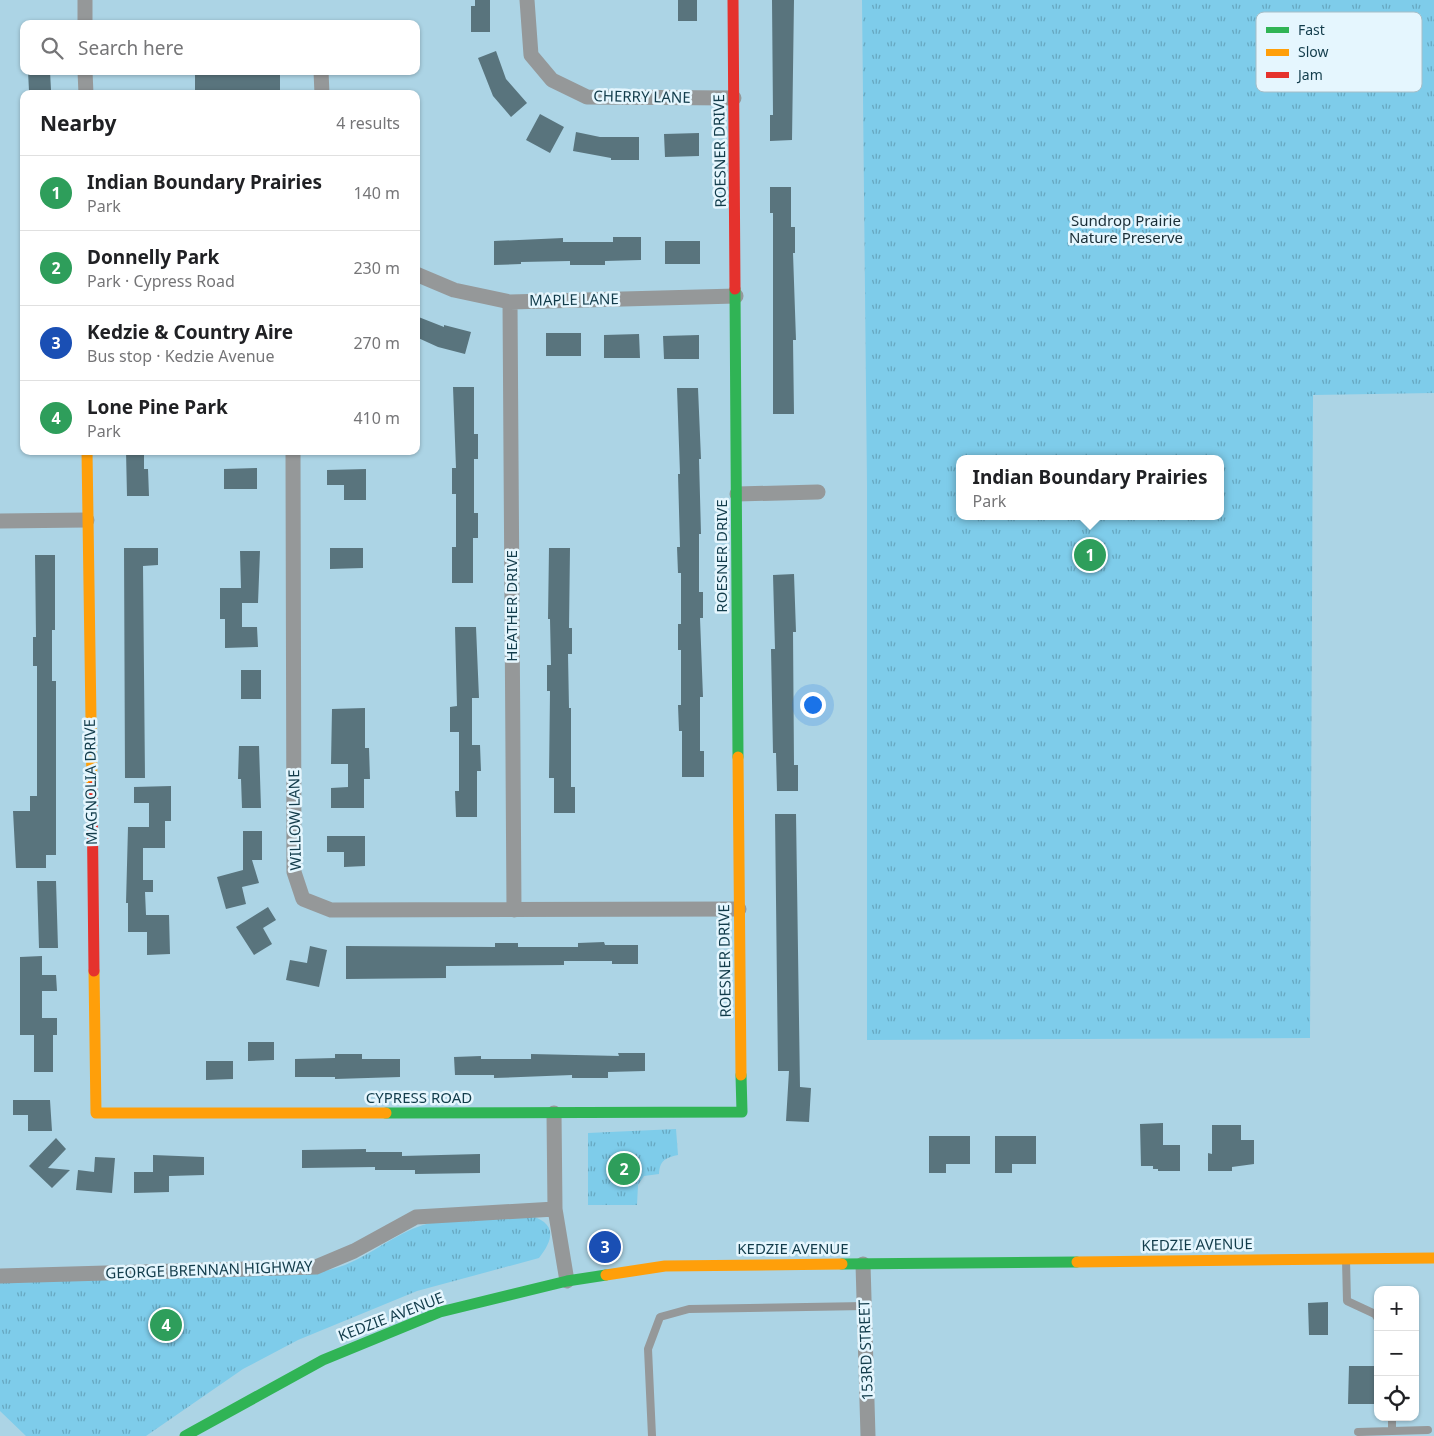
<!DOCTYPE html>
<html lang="en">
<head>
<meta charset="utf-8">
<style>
	body { margin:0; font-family:"Noto Sans",sans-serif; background:#f6f6f6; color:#202124 }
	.controls { position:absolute; right:15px; bottom:15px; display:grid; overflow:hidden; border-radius:10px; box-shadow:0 1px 4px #0004 }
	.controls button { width:45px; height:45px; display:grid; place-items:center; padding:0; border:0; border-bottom:1px solid #e0e0e0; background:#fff; color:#202124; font:25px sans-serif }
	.you { position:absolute; left:812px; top:704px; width:18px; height:18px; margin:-12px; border:4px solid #fff; border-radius:50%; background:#1a73e8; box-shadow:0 0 0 8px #1a73e833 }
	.badge { display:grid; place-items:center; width:32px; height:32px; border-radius:50%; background:#d93025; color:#fff; font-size:16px; font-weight:700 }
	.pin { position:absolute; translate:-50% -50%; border:2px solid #fff; box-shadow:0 1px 5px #0006 }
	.popup { position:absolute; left:956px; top:455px; width:268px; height:65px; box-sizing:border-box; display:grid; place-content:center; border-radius:10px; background:#fff; filter:drop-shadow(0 1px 4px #0005); font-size:16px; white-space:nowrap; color:#757577 }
	.popup b { font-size:19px; color:#202124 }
	.popup::after { content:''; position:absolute; left:50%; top:100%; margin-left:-10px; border:10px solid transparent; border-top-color:#fff }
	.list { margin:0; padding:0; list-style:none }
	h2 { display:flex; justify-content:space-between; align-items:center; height:65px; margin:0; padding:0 20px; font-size:21px }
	h2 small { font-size:16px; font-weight:400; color:#757577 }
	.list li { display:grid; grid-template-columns:32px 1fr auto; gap:15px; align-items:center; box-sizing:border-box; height:75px; padding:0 20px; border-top:1px solid #e0e0e0 }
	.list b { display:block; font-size:19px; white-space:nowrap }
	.list p { margin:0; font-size:16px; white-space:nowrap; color:#757577 }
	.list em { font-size:16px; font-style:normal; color:#757577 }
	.icon { flex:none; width:28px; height:28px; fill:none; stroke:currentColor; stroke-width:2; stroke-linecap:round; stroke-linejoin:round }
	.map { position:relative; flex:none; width:1434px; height:1436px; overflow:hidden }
	.search { position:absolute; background:#fff; box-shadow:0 1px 4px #0004; left:20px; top:20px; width:400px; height:55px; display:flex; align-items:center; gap:12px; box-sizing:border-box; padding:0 18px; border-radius:10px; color:#757577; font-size:19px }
	.panel { position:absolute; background:#fff; box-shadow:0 1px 4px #0004; left:20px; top:90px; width:400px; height:365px; border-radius:10px }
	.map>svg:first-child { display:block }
</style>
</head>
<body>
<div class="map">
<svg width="1434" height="1436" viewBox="0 0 1434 1436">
	<defs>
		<pattern id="park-tufts" width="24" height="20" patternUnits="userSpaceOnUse" patternTransform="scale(1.25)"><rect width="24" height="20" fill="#7eccea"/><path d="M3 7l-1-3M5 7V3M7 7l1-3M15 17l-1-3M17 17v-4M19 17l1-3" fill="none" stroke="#66a7c0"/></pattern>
	</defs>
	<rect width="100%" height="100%" fill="#acd4e5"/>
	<path fill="url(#park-tufts)" fill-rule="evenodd" d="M 862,0 L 1434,0 L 1434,393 L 1313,395 L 1310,1038 L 867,1040 L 867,486 ZM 960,459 L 1220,459 L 1220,516 L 960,516 Z
		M 676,1129 L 678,1155 C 665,1158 660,1160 659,1174 L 644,1176 L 638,1185 L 637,1205 L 588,1205 L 588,1133 Z
		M 525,1214 C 554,1221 557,1235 539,1258 L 417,1291 L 298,1340 L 243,1369 L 146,1436 L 26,1436 L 0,1411 L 0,1278 L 288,1275 C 308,1274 326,1272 345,1265 C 372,1254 395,1234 423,1225 C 456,1214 491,1216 525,1214 Z"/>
	<path fill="#59747d" d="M 475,0 L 490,0 L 490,32 L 471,32 L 471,6 L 475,6 Z
		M 678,0 L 697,0 L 697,21 L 678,21 Z
		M 772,0 L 794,0 L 792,140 L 770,141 L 770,115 L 773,115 Z
		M 496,51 L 506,79 L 527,103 L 511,117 L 493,96 L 478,58 Z
		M 28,71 L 50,71 L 51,90 L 29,91 Z
		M 195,71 L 280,74 L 280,94 L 195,94 Z
		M 540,114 L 564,127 L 550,153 L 526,140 Z
		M 576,132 L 600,137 L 639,137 L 639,160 L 611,160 L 611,158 L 573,151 Z
		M 699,133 L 699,156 L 665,157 L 664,134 Z
		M 770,187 L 791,187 L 791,227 L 795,227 L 795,253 L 793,253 L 796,340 L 793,340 L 794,414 L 773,414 L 773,213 L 770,213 Z
		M 613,237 L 641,237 L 641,260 L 605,261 L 605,265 L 570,265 L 570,261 L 521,262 L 521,264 L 494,265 L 494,241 L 563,238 L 563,242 L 613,242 Z
		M 665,241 L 700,241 L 700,264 L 665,264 Z
		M 416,316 L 444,327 L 444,325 L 471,332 L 465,354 L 438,347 L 416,337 Z
		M 546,333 L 581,333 L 581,356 L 546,356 Z
		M 639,334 L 640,358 L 604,358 L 604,335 Z
		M 699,335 L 699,359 L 664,359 L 663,336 Z
		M 453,387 L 474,387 L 474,434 L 478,434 L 478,459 L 474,459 L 474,513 L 478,513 L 478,538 L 473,538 L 473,583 L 452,583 L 452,547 L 456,547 L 456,494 L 452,494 L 452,468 L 456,468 Z
		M 677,388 L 698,388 L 701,459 L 699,459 L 701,534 L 699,534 L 699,592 L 703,592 L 703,618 L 700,618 L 703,697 L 700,697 L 700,751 L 704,751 L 704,777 L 682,777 L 682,731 L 679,731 L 678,705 L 681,705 L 681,650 L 678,650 L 678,624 L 681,624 L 681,573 L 678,573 L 677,547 L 680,547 L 678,474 L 680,474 Z
		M 126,451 L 144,451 L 144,469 L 148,469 L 149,496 L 127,496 Z
		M 257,468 L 257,489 L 224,489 L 224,469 Z
		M 366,469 L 366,500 L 344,500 L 344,485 L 327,485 L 327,470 Z
		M 124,548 L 158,548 L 158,565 L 143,566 L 145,778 L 125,778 Z
		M 330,548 L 363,548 L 363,568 L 330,569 Z
		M 549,548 L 570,548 L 569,628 L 572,628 L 572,654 L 568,654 L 569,708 L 571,708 L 571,787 L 575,787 L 575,813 L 554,813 L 554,778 L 549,778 L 550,691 L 547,691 L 547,665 L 551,665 L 550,619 L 548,619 Z
		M 240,551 L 260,551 L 258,603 L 242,603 L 242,627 L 257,627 L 258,647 L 225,648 L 225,619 L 220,619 L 220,588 L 241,588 Z
		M 35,555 L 55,555 L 55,630 L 52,630 L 52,681 L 56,681 L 56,855 L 46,855 L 46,868 L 16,868 L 13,811 L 30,811 L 30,796 L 37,796 L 37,666 L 33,666 L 33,637 L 36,637 Z
		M 794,574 L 796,632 L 793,632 L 794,765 L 798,765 L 798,791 L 777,791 L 776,753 L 773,753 L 771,649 L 775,649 L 773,575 Z
		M 455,627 L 476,627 L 479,698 L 472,698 L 472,745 L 480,745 L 481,771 L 477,771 L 477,817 L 456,817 L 455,791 L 459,791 L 459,732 L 450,732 L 450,707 L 457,706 Z
		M 241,670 L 261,670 L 261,699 L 241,699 Z
		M 365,708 L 365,748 L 369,748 L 370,779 L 364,779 L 364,808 L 331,808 L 331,788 L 348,787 L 348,764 L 331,764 L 332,709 Z
		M 239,746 L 259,746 L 261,808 L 242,808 L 241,779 L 238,779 Z
		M 171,786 L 171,821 L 165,821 L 165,848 L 143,848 L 143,880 L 153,880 L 153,892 L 145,892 L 146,915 L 169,915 L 170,954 L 147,955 L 147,932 L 128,932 L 128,903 L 126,903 L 128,827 L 149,827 L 149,803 L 134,803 L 134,787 Z
		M 775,814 L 796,814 L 800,1087 L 811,1088 L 809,1122 L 786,1121 L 789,1071 L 778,1071 Z
		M 243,831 L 262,831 L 262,860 L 252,860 L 259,883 L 242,887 L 246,904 L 226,909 L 217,877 L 243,870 Z
		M 327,836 L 365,836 L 365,866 L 344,867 L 344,852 L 327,852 Z
		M 37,881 L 56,881 L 58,948 L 39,948 Z
		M 268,907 L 276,920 L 263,928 L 272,944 L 254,955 L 236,927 Z
		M 604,942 L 605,945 L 638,945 L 638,964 L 612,964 L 612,961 L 564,961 L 564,965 L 446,966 L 446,978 L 346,979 L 346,946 L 495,947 L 495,943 L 518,943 L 518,947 L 578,947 L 578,943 Z
		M 310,946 L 327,950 L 319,987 L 286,980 L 290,960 L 307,963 Z
		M 42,956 L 42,975 L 56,975 L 57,991 L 42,991 L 42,1018 L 57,1018 L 57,1035 L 53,1035 L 53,1072 L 34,1072 L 34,1035 L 20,1035 L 20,957 Z
		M 248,1042 L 274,1042 L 274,1060 L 248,1061 Z
		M 618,1053 L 645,1053 L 645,1071 L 608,1072 L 608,1078 L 572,1078 L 572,1075 L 494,1078 L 494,1075 L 455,1075 L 454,1057 L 481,1056 L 481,1059 L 531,1059 L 531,1054 L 619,1056 Z
		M 335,1054 L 362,1054 L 362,1059 L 400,1059 L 400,1077 L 335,1079 L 335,1077 L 295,1077 L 295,1059 L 335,1058 Z
		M 206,1061 L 233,1061 L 233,1079 L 206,1080 Z
		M 13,1100 L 50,1100 L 52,1131 L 28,1131 L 28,1115 L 13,1115 Z
		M 1163,1123 L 1163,1145 L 1180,1145 L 1180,1171 L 1158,1171 L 1158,1169 L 1153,1169 L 1153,1166 L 1141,1166 L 1140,1124 Z
		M 1212,1125 L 1241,1125 L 1241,1140 L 1254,1140 L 1254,1164 L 1232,1167 L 1232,1171 L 1208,1171 L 1208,1153 L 1212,1154 Z
		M 929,1136 L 970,1136 L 970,1164 L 946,1164 L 946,1173 L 929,1173 Z
		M 995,1136 L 1036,1136 L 1036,1164 L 1012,1164 L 1012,1173 L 995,1173 Z
		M 56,1138 L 66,1149 L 48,1168 L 70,1170 L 52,1188 L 29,1166 Z
		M 366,1149 L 366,1152 L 402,1152 L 402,1156 L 480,1154 L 480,1173 L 415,1174 L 415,1170 L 375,1170 L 375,1167 L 302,1168 L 302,1150 Z
		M 153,1155 L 204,1157 L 204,1175 L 169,1176 L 169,1192 L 134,1193 L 134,1172 L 153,1172 Z
		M 95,1157 L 115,1158 L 112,1193 L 76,1190 L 78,1170 L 94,1172 Z
		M 1328,1302 L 1328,1335 L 1309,1335 L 1308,1303 Z
		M 1349,1366 L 1378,1366 L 1378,1404 L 1348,1404 Z"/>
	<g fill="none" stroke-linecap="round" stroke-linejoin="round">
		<path stroke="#959899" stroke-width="8" d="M 1346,1260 L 1347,1301 L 1375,1314 L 1378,1319
			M 1392,1417 L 1392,1431 L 1428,1430
			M 1358,1432 L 1392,1431
			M 652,1436 L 648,1349 L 660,1317 L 689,1309 L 865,1306"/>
		<path stroke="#959899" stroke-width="15" d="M 85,0 L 85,24
			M 527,0 L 531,55 L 552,80 L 587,97 L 734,98
			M 85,71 L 86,94
			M 321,71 L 322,94
			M 416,274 L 454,290 L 510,302 L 736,296
			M 510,302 L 514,910
			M 293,451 L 294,872 L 303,899 L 331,910 L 739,909
			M 737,494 L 818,492
			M 0,521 L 87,520
			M 554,1113 L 555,1209 L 567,1281
			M 863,1264 L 868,1436
			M 0,1276 L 316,1267 L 354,1251 L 416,1217 L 555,1209"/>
		<path stroke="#30b455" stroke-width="11" d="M 735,289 L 738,757
			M 386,1113 L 742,1112 L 741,1075
			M 842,1264 L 1077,1262
			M 185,1436 L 323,1360 L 440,1312 L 567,1281 L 606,1275"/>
		<path stroke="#ff9f0a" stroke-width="11" d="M 87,451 L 92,787
			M 738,757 L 741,1075
			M 94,971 L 96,1113 L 386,1113
			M 1077,1262 L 1434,1258
			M 606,1275 L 665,1266 L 842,1264"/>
		<path stroke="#e5322d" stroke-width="11" d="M 733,0 L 735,289
			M 92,787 L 94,971"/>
	</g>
	<g text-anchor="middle" stroke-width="5" stroke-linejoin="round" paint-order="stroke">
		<g font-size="15" fill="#123c4b" stroke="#e5f6fe">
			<text transform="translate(642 97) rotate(1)" y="5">CHERRY LANE</text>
			<text transform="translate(720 151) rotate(-91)" y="5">ROESNER DRIVE</text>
			<text transform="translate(574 300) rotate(-1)" y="5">MAPLE LANE</text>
			<text transform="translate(722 556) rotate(-90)" y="5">ROESNER DRIVE</text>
			<text transform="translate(512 606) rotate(-90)" y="5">HEATHER DRIVE</text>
			<text transform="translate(91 782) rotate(-91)" y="5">MAGNOLIA DRIVE</text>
			<text transform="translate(295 820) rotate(-91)" y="5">WILLOW LANE</text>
			<text transform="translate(725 961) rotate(-91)" y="5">ROESNER DRIVE</text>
			<text x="419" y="1103">CYPRESS ROAD</text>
			<text transform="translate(1197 1245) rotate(-1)" y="5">KEDZIE AVENUE</text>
			<text x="793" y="1254">KEDZIE AVENUE</text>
			<text transform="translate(209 1270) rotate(-2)" y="5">GEORGE BRENNAN HIGHWAY</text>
			<text transform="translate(391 1317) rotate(-21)" y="5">KEDZIE AVENUE</text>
			<text transform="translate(866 1350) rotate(-92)" y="5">153RD STREET</text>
		</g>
		<g font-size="15" fill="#192d36" stroke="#e5f6fe">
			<text x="1126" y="226">Sundrop Prairie<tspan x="1126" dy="17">Nature Preserve</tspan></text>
		</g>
	</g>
	<rect x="1256" y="12" width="166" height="80" rx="8" fill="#e5f6fe" stroke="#a6bec8" stroke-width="1"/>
	<rect x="1266" y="27" width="23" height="6" fill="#30b455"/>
	<rect x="1266" y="49" width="23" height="7" fill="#ff9f0a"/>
	<rect x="1266" y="72" width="23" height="6" fill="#e5322d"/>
	<g font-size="14" fill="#123c4b">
		<text x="1298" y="35">Fast</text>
		<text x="1298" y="57">Slow</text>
		<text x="1298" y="80">Jam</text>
	</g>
</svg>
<div class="controls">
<button>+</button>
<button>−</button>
<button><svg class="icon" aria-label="locate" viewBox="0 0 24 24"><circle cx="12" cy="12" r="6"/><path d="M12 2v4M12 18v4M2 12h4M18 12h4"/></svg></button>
</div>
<div class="you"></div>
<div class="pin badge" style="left:1090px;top:555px;background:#2e9e5b">1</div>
<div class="popup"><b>Indian Boundary Prairies</b>Park</div>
<div class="pin badge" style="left:624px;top:1169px;background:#2e9e5b">2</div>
<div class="pin badge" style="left:605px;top:1247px;background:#1a4fb4">3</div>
<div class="pin badge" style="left:166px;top:1325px;background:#2e9e5b">4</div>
<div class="search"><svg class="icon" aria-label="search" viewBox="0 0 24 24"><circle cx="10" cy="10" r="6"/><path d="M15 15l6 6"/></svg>Search here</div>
<section class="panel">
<h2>Nearby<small>4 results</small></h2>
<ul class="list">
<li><span class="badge" style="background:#2e9e5b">1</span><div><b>Indian Boundary Prairies</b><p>Park</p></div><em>140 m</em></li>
<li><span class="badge" style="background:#2e9e5b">2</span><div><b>Donnelly Park</b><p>Park · Cypress Road</p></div><em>230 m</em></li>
<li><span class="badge" style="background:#1a4fb4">3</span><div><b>Kedzie &amp; Country Aire</b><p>Bus stop · Kedzie Avenue</p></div><em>270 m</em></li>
<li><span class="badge" style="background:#2e9e5b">4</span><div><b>Lone Pine Park</b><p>Park</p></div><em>410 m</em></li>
</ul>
</section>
</div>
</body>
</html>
